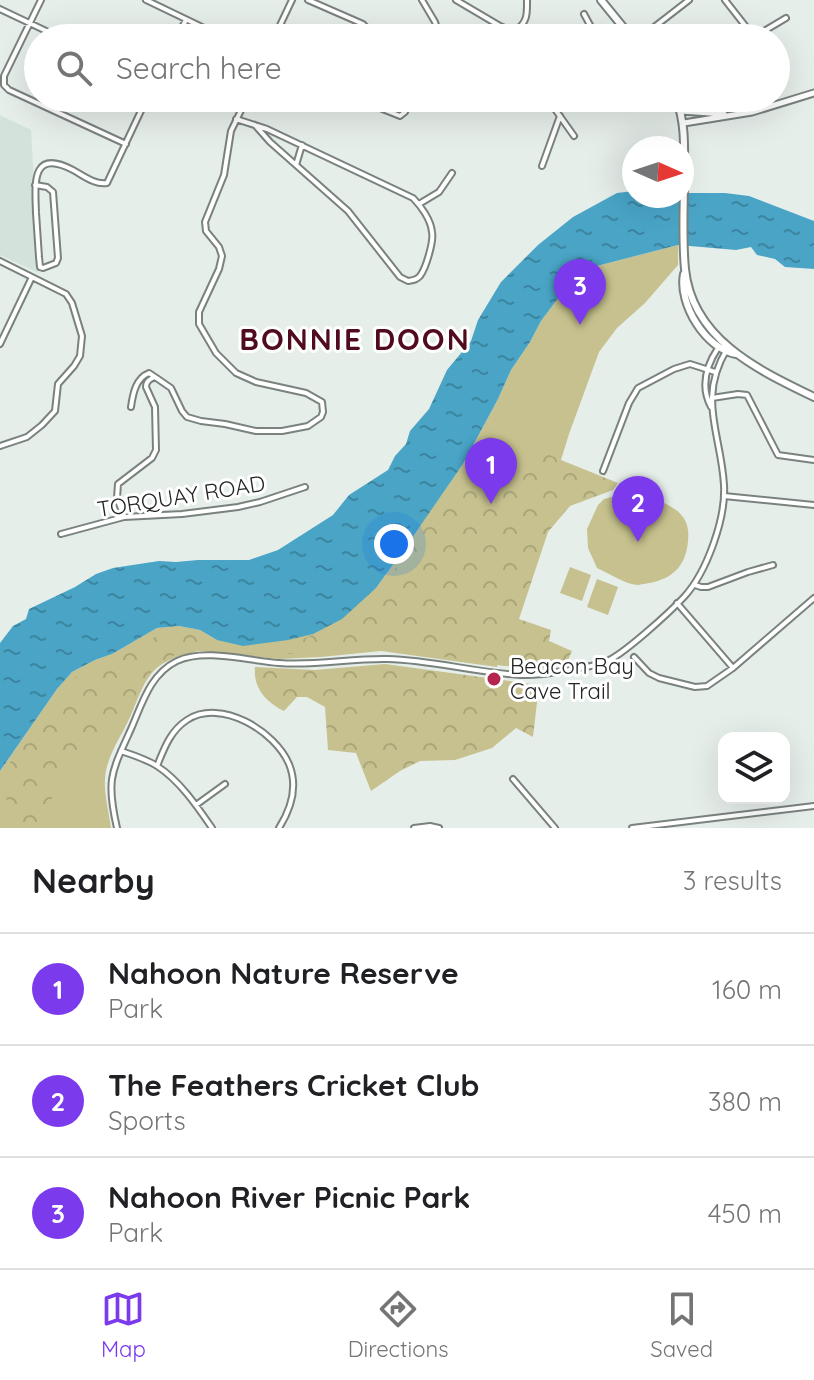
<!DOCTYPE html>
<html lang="en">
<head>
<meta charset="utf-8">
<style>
	body { margin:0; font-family:Quicksand,sans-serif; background:#f2f2f2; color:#202124 }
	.controls { position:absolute; right:24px; bottom:24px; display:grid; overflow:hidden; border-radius:16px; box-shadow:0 8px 32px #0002 }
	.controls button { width:72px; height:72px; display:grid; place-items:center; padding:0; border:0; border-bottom:2px solid #e0e0e0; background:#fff; color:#202124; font:40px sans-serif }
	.compass { position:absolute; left:622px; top:136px; width:72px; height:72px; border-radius:50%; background:#fff; box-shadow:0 8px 32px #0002; rotate:93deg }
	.you { position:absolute; left:394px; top:544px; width:28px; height:28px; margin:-20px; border:6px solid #fff; border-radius:50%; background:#1a73e8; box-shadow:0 0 0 12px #1a73e833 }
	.badge { display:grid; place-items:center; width:52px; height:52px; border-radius:50%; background:#7c3aed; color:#fff; font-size:26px; font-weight:700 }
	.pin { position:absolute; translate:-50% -66px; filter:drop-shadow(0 2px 4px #0008) }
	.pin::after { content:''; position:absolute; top:42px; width:28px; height:24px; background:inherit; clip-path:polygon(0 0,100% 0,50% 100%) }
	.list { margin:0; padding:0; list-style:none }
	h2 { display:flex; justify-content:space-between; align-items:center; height:104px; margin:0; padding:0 32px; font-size:34px }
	h2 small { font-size:26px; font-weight:400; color:#757577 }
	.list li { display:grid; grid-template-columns:52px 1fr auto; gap:24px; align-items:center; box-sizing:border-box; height:112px; padding:0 32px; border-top:2px solid #e0e0e0 }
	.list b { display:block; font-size:30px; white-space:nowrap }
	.list p { margin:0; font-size:26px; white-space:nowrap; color:#757577 }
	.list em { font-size:26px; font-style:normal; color:#757577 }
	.icon { flex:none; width:44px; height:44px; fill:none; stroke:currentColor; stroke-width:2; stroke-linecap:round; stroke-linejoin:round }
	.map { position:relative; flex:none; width:814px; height:828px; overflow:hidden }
	.search { position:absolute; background:#fff; box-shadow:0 8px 32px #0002; left:24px; right:24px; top:24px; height:88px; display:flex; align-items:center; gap:20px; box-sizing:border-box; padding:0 28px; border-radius:44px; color:#757577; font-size:30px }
	.sheet { height:440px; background:#fff }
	nav { display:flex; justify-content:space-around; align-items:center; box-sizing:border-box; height:112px; border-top:2px solid #e0e0e0; background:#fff; font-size:22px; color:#757577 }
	nav a { display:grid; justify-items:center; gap:4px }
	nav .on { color:#7c3aed }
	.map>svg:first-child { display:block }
</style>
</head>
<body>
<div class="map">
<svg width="814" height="828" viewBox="0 0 814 828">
	<defs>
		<pattern id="forest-crowns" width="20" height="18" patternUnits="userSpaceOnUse" patternTransform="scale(2)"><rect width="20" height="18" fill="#c6c18e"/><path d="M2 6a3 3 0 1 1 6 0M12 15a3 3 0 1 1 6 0" fill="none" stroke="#aaa67a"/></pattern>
		<pattern id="water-ripples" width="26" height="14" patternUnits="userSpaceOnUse" patternTransform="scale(2)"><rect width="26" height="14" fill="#49a4c6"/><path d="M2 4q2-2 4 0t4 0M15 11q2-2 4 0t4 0" fill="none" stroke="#3c85a0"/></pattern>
	</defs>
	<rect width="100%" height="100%" fill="#e6eeea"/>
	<path fill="#d3e2da" d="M 0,115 L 31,130 L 39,273 L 0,255 Z"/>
	<path fill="#c6c18e" d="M 678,245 L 678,265 L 645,303 L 617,328 L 599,352 L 569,434 L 497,667 L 381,651 L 321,657 L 280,659 L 199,651 C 184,654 170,658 158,667 C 144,678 138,699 131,715 C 122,736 106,756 105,779 C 104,795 109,812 111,828 L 0,828 L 0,771 L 57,689 L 72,672 L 95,660 L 112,654 L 157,628 L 179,626 L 200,630 L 217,640 L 376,588 L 463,464 L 498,399 L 511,370 L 530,342 L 541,321 L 556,301 L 589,268 Z
		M 627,493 C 646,497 671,501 683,517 C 688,524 689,533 688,541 C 686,565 674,578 650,583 C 649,583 638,585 638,585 C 624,584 609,573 597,568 L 588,548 L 587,529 L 598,505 L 604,499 Z
		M 570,567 L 591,575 L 582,601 L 560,593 Z
		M 597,579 L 618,587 L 608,615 L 587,607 Z"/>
	<path fill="url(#forest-crowns)" d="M 488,428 L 561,460 L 618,483 L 613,490 L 570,506 L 548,532 L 519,619 L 551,630 L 549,641 L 572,651 L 568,660 L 544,668 L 504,666 L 414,652 L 380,645 L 355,649 L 299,654 L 238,653 L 188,648 L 159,663 L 142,682 L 128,712 L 113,736 L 64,778 L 34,828 L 13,828 L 1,776 L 48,707 L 79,674 L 116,659 L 160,634 L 185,633 L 239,649 L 285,646 L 343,623 L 392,573 L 453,489 Z
		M 385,664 L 539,685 L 533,737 L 516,728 L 492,748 L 455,760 L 420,761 L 400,771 L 371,791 L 356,753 L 328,750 L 325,707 L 307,697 L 297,697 L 284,711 C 266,702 253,688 255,667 L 315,670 Z"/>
	<path fill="url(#water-ripples)" d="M 634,191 L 634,196 L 682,196 L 682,193 L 725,193 L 749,196 L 814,221 L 814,269 L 785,267 L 775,259 L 757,255 L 751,247 L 736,250 L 678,245 L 589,268 L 556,301 L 541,321 L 530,342 L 511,370 L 498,399 L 463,464 L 407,545 L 376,588 L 342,619 L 313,634 L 288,640 L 243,646 L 217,640 L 200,630 L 179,626 L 157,628 L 112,654 L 95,660 L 72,672 L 57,689 L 0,771 L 0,643 L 13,626 L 26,619 L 29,609 L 75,587 L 96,574 L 113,568 L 159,561 L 176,562 L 198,560 L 249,560 L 278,550 L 333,515 L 349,495 L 388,470 L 395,456 L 406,444 L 410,431 L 429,409 L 447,370 L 471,341 L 478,320 L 501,282 L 538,245 L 573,217 L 617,193 Z"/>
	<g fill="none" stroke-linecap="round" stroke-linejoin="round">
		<g stroke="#7a827e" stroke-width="8">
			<path id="minor" d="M 41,0 L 4,76 L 4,85 L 9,90 L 126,144
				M 146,0 L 225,38
				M 308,0 L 363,24 L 376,38
				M 422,0 L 435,22 L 440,38
				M 456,0 L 500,26 L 507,29 L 516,30 C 528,22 527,13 527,0
				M 725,0 L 754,37
				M 0,9 L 61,38
				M 584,14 L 597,38
				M 516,30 L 519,38
				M 754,37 L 786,18
				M 176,38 L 186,20
				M 274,38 L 292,0
				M 640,38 L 689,0
				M 355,98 L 400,116 L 405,112 L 411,98
				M 547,98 L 574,136
				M 714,98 L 746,100 L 751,104 L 752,111
				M 236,119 L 267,129 L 413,198 C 421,206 431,220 432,232 C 434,241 426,268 420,276 C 416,280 414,280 408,281 L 400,277 L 348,211 L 270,142 L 255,125
				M 296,165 L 302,145
				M 542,166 L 560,116
				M 35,185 L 47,187 L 53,192 L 58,258 L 56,263 L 43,268 L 40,267 L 39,257 C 38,242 37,227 36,213 C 35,183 31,148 73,170 C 84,176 95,185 107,183 L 147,98
				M 419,204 L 439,192 L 452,173
				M 0,261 L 66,294 L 72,303 L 82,336 L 80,356 L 74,366 L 58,384 L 55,411 L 42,425 L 27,437 L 0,446
				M 0,344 L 32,277
				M 712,398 L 738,394 L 747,395 L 778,455 L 814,460
				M 131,407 C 133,393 136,378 149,373 L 155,377
				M 603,471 L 629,403 L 638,388 L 674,369 L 690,364 L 715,372
				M 724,496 L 814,505
				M 124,517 L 117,498 L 118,484 L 152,458 L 156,450 L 155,407 L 146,387 C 146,381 150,379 155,377 L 171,388 L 182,411 L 187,417 L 201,421 L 225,424 L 256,431 L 282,431 L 308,426 L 321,417 L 323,412 L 322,402 L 306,393 L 256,382 L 236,373 L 216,353 L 199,324 L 199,312 L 219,269 L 222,256 L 219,247 L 206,231 L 205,222 L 224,175 L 231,131 L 247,98
				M 61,534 L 124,517 L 182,514 L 238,507 L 260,502 L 305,487
				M 695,585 L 701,587 L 708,587 L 748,572 L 773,565
				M 677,603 L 733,668
				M 634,657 L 649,673 L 659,678 L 695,687 L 707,686 L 733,668 L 814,598
				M 121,751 C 133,755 146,759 157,766 C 179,780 197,806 212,828
				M 157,766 C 164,749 170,731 187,720 C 221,698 275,731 289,764 C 298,786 291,809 279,828
				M 513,779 L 555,828
				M 196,805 L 225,784
				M 414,828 L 430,826 L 439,828
				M 632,828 L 814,806"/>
		</g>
		<g stroke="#7a827e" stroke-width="8">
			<path id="tertiary" d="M 711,407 C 700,386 706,366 718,348
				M 117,828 C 106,780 111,773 131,729 C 142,704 150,674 177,661 C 205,648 249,661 279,663 C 316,666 352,658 388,659 C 433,660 476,673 521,675 C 539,676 557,672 575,669 C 585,667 595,666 605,662 C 622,656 670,612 684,597 C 707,572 726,518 724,485 C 721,433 697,399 727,349"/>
		</g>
		<g stroke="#7a827e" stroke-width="9">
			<path id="secondary" d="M 681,111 L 724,114
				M 684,123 L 752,112 L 814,93"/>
		</g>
		<g stroke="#7a827e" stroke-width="10">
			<path id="primary" d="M 601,0 L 632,38
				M 676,98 C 686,124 684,149 684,177 C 684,207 682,239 685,269 C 692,339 758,370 814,397
				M 684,274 C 678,304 706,349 736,354"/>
		</g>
		<use href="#minor" stroke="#fff" stroke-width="4"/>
		<use href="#tertiary" stroke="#fff" stroke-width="4"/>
		<use href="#secondary" stroke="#fff" stroke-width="5"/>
		<use href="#primary" stroke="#fff" stroke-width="6"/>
	</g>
	<circle fill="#b5244e" stroke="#fff" stroke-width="3" cx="494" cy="679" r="8"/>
	<g text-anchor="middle" stroke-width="6" stroke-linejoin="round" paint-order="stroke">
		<g font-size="22" fill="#222523" stroke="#fff">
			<text transform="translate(181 496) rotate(-9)" y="8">TORQUAY ROAD</text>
		</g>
		<g font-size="22" fill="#222523" stroke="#fff" text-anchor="start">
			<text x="510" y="674">Beacon Bay<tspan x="510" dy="25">Cave Trail</tspan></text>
		</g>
		<g font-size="30" font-weight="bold" letter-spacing="2" fill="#500b1e" stroke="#fff">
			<text x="355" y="350">BONNIE DOON</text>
		</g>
	</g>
</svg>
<div class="controls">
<button><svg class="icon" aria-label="layers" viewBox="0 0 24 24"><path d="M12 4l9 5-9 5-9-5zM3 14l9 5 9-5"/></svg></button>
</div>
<svg class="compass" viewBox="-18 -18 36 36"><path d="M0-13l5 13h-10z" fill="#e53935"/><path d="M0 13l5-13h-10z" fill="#757577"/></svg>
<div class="you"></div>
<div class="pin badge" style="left:491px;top:504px">1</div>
<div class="pin badge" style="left:638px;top:542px">2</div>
<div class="pin badge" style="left:580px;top:325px">3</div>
<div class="search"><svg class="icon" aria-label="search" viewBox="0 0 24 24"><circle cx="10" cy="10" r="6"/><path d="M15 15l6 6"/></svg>Search here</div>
</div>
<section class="sheet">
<h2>Nearby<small>3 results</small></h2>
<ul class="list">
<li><span class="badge">1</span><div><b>Nahoon Nature Reserve</b><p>Park</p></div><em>160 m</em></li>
<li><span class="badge">2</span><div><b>The Feathers Cricket Club</b><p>Sports</p></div><em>380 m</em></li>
<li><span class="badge">3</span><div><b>Nahoon River Picnic Park</b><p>Park</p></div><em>450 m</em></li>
</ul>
</section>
<nav>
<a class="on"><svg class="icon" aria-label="map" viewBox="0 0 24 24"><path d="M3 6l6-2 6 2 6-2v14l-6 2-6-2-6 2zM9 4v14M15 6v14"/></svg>Map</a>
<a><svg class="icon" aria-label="directions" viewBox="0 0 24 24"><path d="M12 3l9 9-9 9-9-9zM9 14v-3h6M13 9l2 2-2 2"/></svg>Directions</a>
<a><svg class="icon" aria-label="saved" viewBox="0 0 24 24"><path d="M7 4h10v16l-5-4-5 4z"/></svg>Saved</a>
</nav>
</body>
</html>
